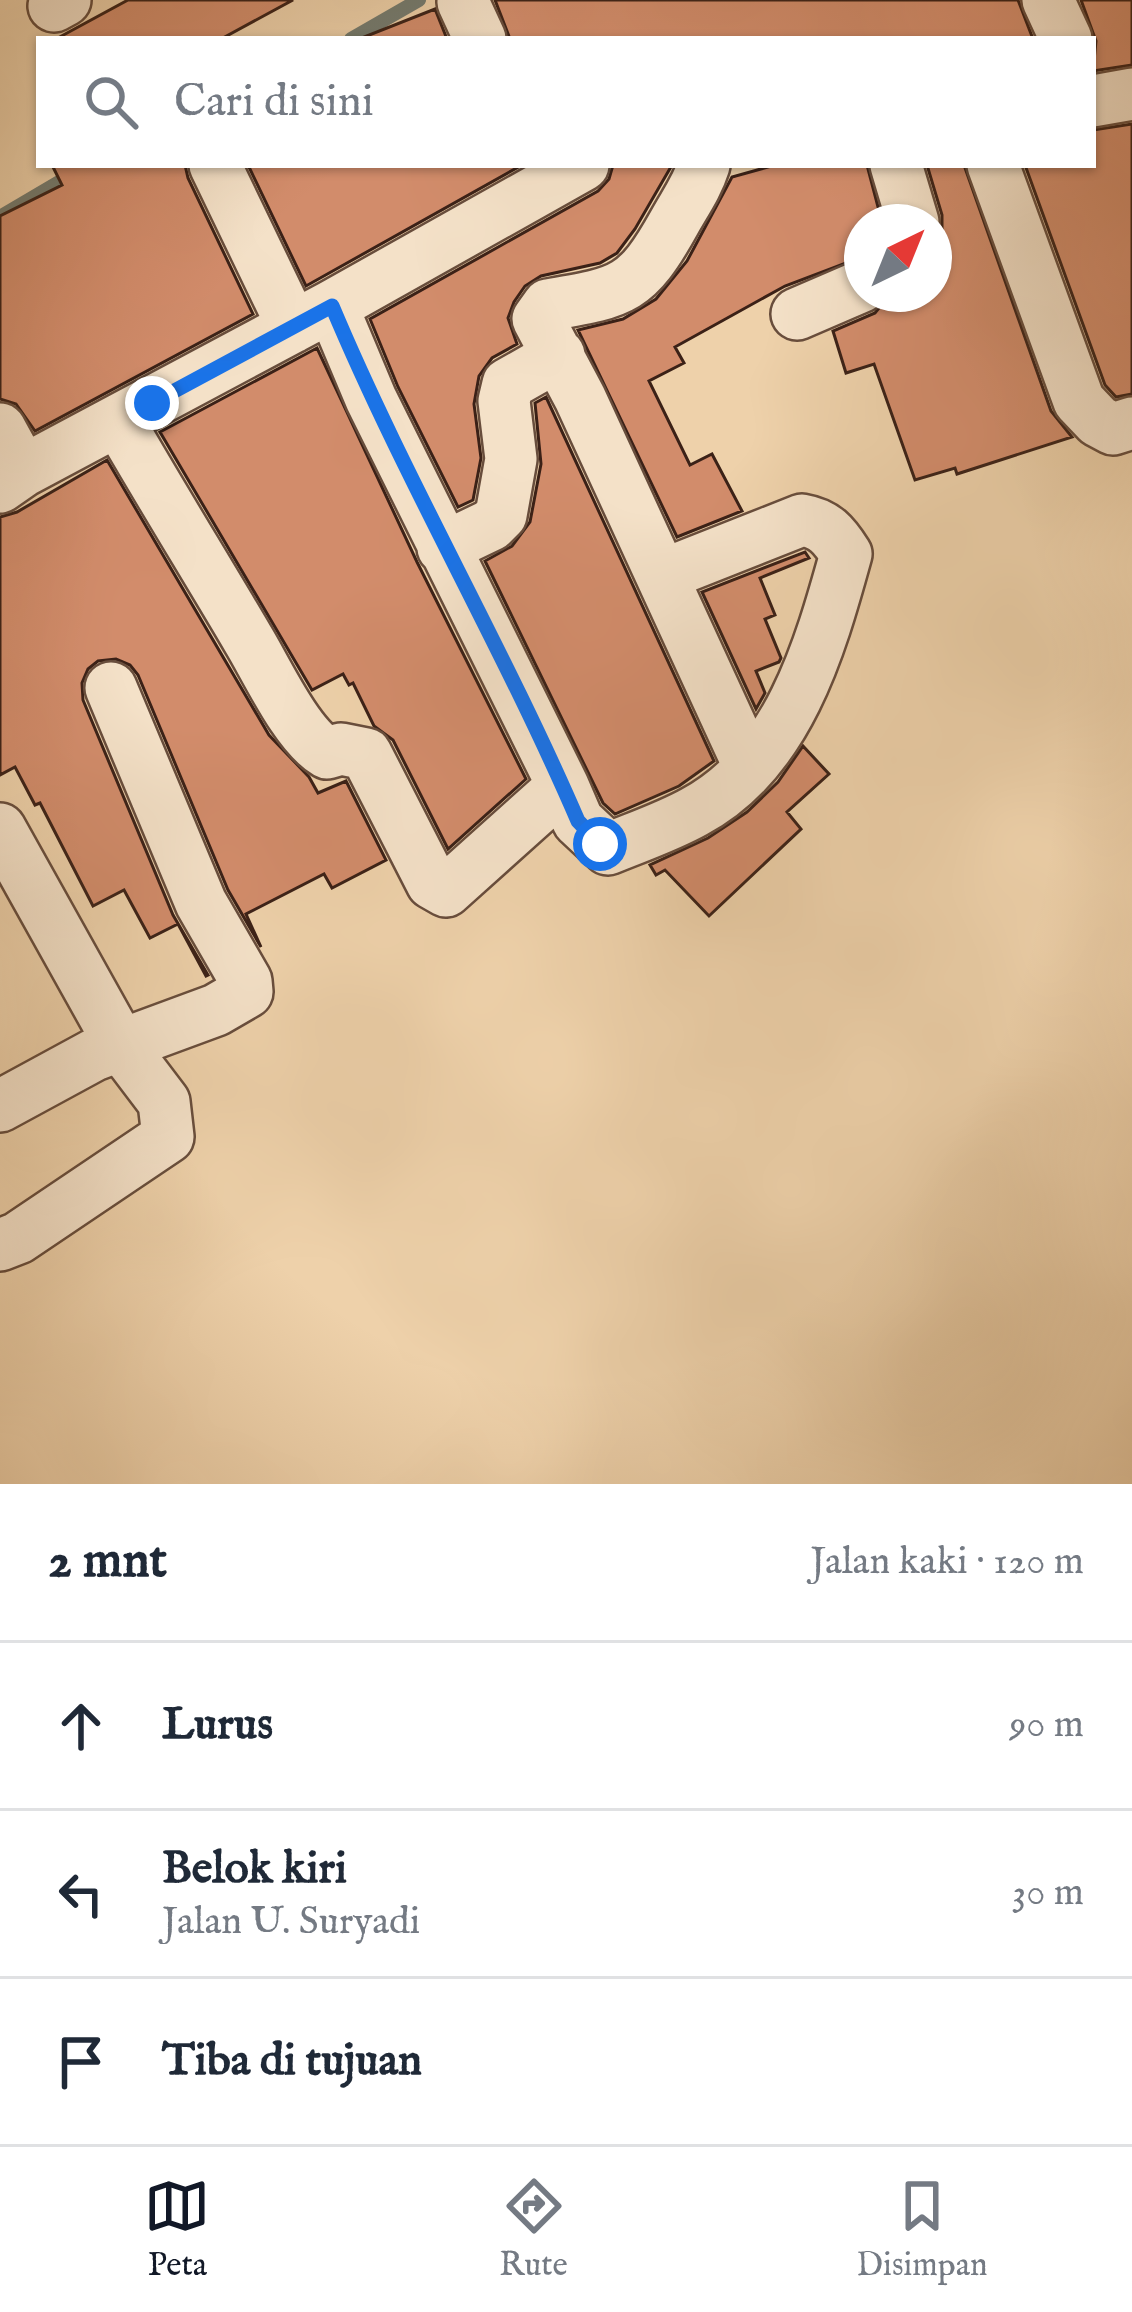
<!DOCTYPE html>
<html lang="id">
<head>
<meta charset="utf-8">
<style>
	body { margin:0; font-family:"IM FELL English",serif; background:#f6f6f7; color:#1f2937 }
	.compass { position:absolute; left:844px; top:204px; width:108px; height:108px; border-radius:50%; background:#fff; box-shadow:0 3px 9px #0004; rotate:43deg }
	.stop { position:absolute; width:36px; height:36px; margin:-27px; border:9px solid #1a73e8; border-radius:50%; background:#fff }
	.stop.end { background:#1a73e8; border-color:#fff; box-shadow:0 3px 12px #0008 }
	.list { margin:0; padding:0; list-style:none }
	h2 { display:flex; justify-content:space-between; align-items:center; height:156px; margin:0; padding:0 48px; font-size:51px }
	h2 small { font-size:39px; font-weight:400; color:#747a83 }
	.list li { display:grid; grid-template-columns:78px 1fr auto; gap:36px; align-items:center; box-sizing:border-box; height:168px; padding:0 48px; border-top:3px solid #e0e1e3 }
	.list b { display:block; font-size:45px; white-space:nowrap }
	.list p { margin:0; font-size:39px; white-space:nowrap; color:#747a83 }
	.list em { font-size:39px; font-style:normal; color:#747a83 }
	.icon { flex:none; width:66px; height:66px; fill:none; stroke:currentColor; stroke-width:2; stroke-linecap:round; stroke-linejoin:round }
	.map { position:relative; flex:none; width:1132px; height:1484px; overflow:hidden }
	.search { position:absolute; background:#fff; box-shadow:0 3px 9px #0004; left:36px; right:36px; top:36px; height:132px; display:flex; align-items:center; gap:30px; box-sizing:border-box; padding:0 42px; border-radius:0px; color:#747a83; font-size:45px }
	.sheet { height:660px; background:#fff }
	nav { display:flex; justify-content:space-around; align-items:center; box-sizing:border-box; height:168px; border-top:3px solid #e0e1e3; background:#fff; font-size:33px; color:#747a83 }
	nav a { display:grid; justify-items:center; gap:6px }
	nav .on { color:#111827 }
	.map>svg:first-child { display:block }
</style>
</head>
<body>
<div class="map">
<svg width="1132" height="1484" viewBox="0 0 1132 1484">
	<rect width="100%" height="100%" fill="#eed1aa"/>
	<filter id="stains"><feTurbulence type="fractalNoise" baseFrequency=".00167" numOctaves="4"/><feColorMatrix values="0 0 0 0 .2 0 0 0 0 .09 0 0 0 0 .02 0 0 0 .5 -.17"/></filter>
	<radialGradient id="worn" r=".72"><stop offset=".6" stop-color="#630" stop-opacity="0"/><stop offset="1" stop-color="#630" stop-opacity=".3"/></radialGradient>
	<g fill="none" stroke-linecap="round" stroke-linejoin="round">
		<path stroke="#737b70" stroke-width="14" d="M 351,39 L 419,0
			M 0,217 L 88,165"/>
	</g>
	<path fill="#d28c6b" stroke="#3b2117" stroke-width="3" d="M 128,0 L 293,0 L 221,39 L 56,39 Z
		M 495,0 L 1018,0 L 1033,39 L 510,39 Z
		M 1081,0 L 1132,0 L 1132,65 L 1093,71 L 1096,41 Z
		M 435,9 L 447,39 L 365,39 L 364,37 Z
		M 1132,124 L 1132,394 L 1116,397 L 1105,385 L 1025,165 L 1093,165 L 1093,130 Z
		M 52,165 L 185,165 L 188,178 L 253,314 L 35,431 L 16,404 L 0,399 L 0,216 L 62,185 Z
		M 248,165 L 522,165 L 306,286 Z
		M 613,165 L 672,165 L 635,229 L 617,253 L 600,263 L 541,276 L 525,286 L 514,302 L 508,318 L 517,344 L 492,358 L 479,376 L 474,404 L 481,458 L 473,500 L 458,507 L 398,387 L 370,319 L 598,191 L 609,179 Z
		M 775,165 L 867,165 L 882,222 L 862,222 L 862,257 L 785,286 L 675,347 L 684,363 L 649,381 L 690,465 L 712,454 L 742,511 L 677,537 L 578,330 L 623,319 L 656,299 L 687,261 L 732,177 Z
		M 927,165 L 964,165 L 1051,411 L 1072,437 L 957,474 L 955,468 L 915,480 L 874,364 L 846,373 L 833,331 L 875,313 L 890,294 L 934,294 L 934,243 L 942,230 L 942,215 Z
		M 317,348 L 417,562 L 526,779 L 448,849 L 393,740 L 374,726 L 353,683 L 349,685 L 343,674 L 312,690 L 160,432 Z
		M 546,397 L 714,761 L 679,786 L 615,814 L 603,803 L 485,561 L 512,546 L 530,522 L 541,464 L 535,403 Z
		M 107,460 L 269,735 L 309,777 L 318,793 L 346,781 L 386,860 L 332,888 L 324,874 L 246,914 L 261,947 L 228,890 L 138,675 L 130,665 L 116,659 L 98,661 L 88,669 L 82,683 L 83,700 L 173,915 L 208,975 L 206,976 L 178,924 L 150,938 L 124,890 L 93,906 L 40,803 L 35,805 L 15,767 L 0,775 L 0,517 L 17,512 Z
		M 805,552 L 809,558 L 760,578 L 775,615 L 765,619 L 781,658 L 779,662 L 756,671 L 765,693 L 756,709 L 702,592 Z
		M 803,746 L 829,774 L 787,812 L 801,829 L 709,916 L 665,870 L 656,875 L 650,865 L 708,838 L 747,812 L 778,782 Z"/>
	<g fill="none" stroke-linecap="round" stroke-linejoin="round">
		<g stroke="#684d3c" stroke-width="56">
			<path id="minor" d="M 1048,0 L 1066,39
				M 463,2 L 480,39
				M 54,6 L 65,0
				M 1093,101 L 1132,94
				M 215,165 L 293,327
				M 704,165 C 697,187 685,203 674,223 C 636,291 623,292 548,305 L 538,319 L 580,398 L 749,766
				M 896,165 L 913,222
				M 993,165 L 1079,401 L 1098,421 L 1113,429 L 1132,423
				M 797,314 L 862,286
				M 119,422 C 161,495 205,566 248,639 C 267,670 296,735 327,753 L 341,749 L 366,754 L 432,883 L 446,891 L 563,786 L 371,399 L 332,306
				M 0,429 L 23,471
				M 0,487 L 23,471 L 332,306 L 583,165
				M 443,548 L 491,525 L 501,515 L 511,459 L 504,401 L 508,384 L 559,355
				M 563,786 L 578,821 L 608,849 C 637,837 667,827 694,812 C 788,762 820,648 846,554 C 834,535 825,524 802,520 L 663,575
				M 0,829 L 120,1044 L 164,1102 L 168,1137 L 18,1238 L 0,1245
				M 0,1106 L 94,1055 L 216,1010 L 247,992 L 246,981 L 201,903 L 111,688"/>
		</g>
		<use href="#minor" stroke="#f4e1c8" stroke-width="51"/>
	</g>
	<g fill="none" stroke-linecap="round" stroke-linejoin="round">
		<path stroke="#1a73e8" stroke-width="15" d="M 152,403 L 332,306 C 406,482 503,647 578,821 L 600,844"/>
	</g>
	<rect width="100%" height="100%" filter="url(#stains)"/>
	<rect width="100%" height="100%" fill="url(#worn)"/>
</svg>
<svg class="compass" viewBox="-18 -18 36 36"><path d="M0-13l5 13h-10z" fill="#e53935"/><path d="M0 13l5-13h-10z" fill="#747a83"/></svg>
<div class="stop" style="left:600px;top:844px"></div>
<div class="stop end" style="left:152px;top:403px"></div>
<div class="search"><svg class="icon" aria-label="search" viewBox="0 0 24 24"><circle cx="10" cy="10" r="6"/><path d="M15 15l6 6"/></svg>Cari di sini</div>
</div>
<section class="sheet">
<h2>2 mnt<small>Jalan kaki · 120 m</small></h2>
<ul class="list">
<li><svg class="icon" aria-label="ahead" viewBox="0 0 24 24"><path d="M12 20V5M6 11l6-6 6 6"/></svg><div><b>Lurus</b></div><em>90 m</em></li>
<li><svg class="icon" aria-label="left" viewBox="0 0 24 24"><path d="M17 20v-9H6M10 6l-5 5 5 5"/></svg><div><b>Belok kiri</b><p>Jalan U. Suryadi</p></div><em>30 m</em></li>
<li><svg class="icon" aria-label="arrive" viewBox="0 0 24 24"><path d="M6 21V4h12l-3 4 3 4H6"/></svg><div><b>Tiba di tujuan</b></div></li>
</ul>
</section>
<nav>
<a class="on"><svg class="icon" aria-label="map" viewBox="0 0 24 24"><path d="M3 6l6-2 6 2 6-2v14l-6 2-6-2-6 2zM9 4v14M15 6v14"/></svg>Peta</a>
<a><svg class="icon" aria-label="directions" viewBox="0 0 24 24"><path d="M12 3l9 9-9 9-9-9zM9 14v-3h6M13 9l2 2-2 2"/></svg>Rute</a>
<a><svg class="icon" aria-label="saved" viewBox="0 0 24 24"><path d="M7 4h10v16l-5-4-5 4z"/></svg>Disimpan</a>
</nav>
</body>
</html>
